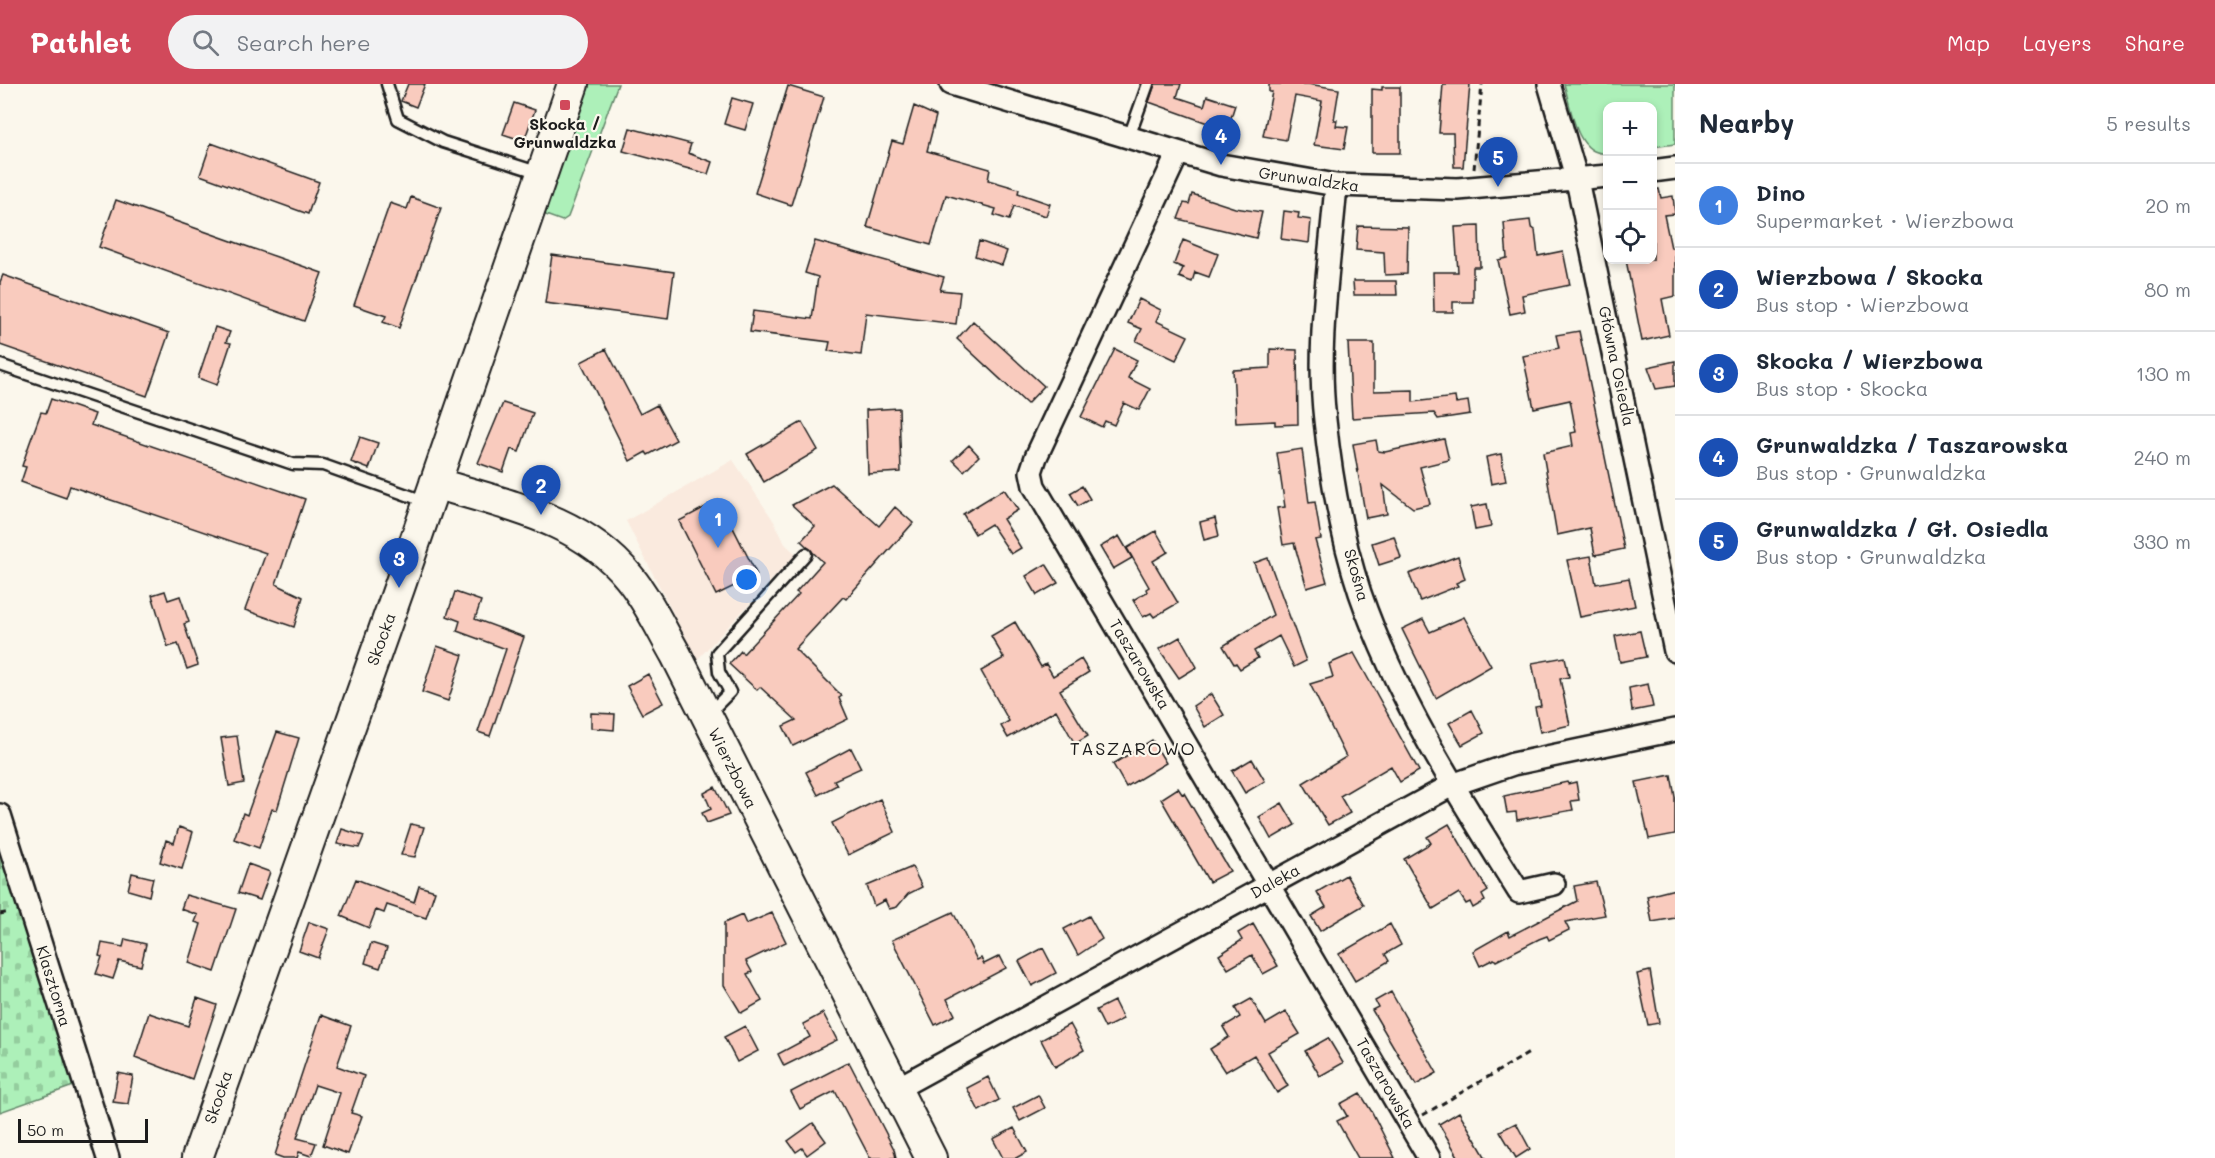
<!DOCTYPE html>
<html lang="en">
<head>
<meta charset="utf-8">
<style>
	body { margin:0; font-family:Mali,sans-serif; background:#f2f2f3; color:#1f2937 }
	.controls { position:absolute; right:18px; top:18px; display:grid; overflow:hidden; border-radius:12px; box-shadow:0 3px 9px #0003 }
	.controls button { width:54px; height:54px; display:grid; place-items:center; padding:0; border:0; border-bottom:2px solid #e0e1e3; background:#fff; color:#1f2937; font:30px sans-serif }
	.scale { position:absolute; left:18px; bottom:15px; width:130px; box-sizing:border-box; padding-left:6px; border:3px solid #1c1c1c; border-top:0; font-size:16px; line-height:21px; white-space:nowrap; color:#1c1c1c; -webkit-text-stroke:4px #fbf7ec; paint-order:stroke }
	.you { position:absolute; left:747px; top:496px; width:21px; height:21px; margin:-15px; border:4px solid #fff; border-radius:50%; background:#1a73e8; box-shadow:0 0 0 9px #1a73e833 }
	.badge { display:grid; place-items:center; width:39px; height:39px; border-radius:50%; background:#d1495b; color:#fff; font-size:20px; font-weight:700 }
	.pin { position:absolute; translate:-50% -50px; filter:drop-shadow(0 2px 3px #0008) }
	.pin::after { content:''; position:absolute; top:32px; width:21px; height:18px; background:inherit; clip-path:polygon(0 0,100% 0,50% 100%) }
	.list { margin:0; padding:0; list-style:none }
	h2 { display:flex; justify-content:space-between; align-items:center; height:78px; margin:0; padding:0 24px; font-size:26px }
	h2 small { font-size:20px; font-weight:400; color:#747a83 }
	.list li { display:grid; grid-template-columns:39px 1fr auto; gap:18px; align-items:center; box-sizing:border-box; height:84px; padding:0 24px; border-top:2px solid #e0e1e3 }
	.list b { display:block; font-size:22px; white-space:nowrap }
	.list p { margin:0; font-size:20px; white-space:nowrap; color:#747a83 }
	.list em { font-size:20px; font-style:normal; color:#747a83 }
	.icon { flex:none; width:33px; height:33px; fill:none; stroke:currentColor; stroke-width:2; stroke-linecap:round; stroke-linejoin:round }
	.map { position:relative; flex:none; width:1675px; height:1074px; overflow:hidden }
	header { display:flex; align-items:center; gap:36px; box-sizing:border-box; height:84px; padding:0 30px; background:#d1495b; color:#fff }
	header strong { font-size:28px }
	nav { display:flex; gap:33px; margin-inline-start:auto; font-size:21px }
	.search { width:420px; height:54px; background:#f2f2f3; display:flex; align-items:center; gap:15px; box-sizing:border-box; padding:0 21px; border-radius:33px; color:#747a83; font-size:22px }
	main { display:flex }
	aside { flex:1; background:#fff }
	.map>svg:first-child { display:block }
</style>
</head>
<body>
<header>
<strong>Pathlet</strong>
<div class="search"><svg class="icon" aria-label="search" viewBox="0 0 24 24"><circle cx="10" cy="10" r="6"/><path d="M15 15l6 6"/></svg>Search here</div>
<nav><a>Map</a><a>Layers</a><a>Share</a></nav>
</header>
<main>
<div class="map">
<svg width="1675" height="1074" viewBox="0 0 1675 1074">
	<defs>
		<pattern id="cemetery-stones" width="16" height="16" patternUnits="userSpaceOnUse" patternTransform="scale(1.5)"><rect width="16" height="16" fill="#adf0b9"/><path d="M2 7V4a2 2 0 0 1 4 0v3zM10 15v-3a2 2 0 0 1 4 0v3z" fill="#94cd9e"/></pattern>
	</defs>
	<rect width="100%" height="100%" fill="#fbf7ec"/>
	<filter id="ink" filterUnits="userSpaceOnUse"><feTurbulence type="fractalNoise" baseFrequency=".0167" numOctaves="2"/><feDisplacementMap in="SourceGraphic" scale="12" xChannelSelector="R" yChannelSelector="G"/><feConvolveMatrix kernelMatrix="1 2 1 2 8 2 1 2 1" color-interpolation-filters="sRGB"/></filter>
	<g filter="url(#ink)">
		<path fill="#faeade" d="M 733,376 L 775,439 L 785,460 L 796,470 L 697,576 L 626,437 Z"/>
		<path fill="#adf0b9" stroke="#64866a" stroke-width="1.5" d="M 589,0 L 618,0 L 568,133 L 562,137 L 543,130 Z
			M 1564,0 L 1675,0 L 1675,60 L 1653,63 L 1652,22 L 1608,22 L 1607,69 C 1576,73 1571,23 1564,0 Z"/>
		<path fill="url(#cemetery-stones)" stroke="#64866a" stroke-width="1.5" d="M 0,754 L 79,1000 L 0,1028 Z"/>
		<path fill="#f9cbbe" stroke="#1c1c1c" stroke-width="1.5" d="M 408,0 L 425,0 L 416,23 L 401,17 Z
			M 1155,0 L 1181,0 L 1177,13 L 1204,22 L 1207,12 L 1235,21 L 1227,46 L 1149,18 Z
			M 1269,0 L 1308,0 L 1339,5 L 1334,36 L 1337,36 L 1336,42 L 1348,43 L 1344,65 L 1314,61 L 1322,17 L 1295,12 L 1286,56 L 1263,52 L 1272,8 L 1269,8 Z
			M 1443,0 L 1470,0 L 1463,83 L 1454,83 L 1453,49 L 1439,49 Z
			M 788,2 L 824,13 L 791,121 L 755,109 Z
			M 1382,3 L 1400,3 L 1400,69 L 1372,69 L 1372,5 L 1382,6 Z
			M 732,14 L 753,20 L 745,46 L 724,40 Z
			M 514,19 L 535,26 L 524,57 L 503,50 Z
			M 914,22 L 936,32 L 927,67 L 990,85 L 988,96 L 1019,105 L 1018,109 L 1050,120 L 1046,132 L 1014,122 L 1009,136 L 994,131 L 996,125 L 946,111 L 931,161 L 867,143 L 892,57 L 903,60 Z
			M 630,44 L 691,60 L 688,69 L 712,78 L 708,90 L 623,67 Z
			M 211,59 L 319,98 L 308,130 L 200,91 Z
			M 1653,105 L 1659,105 L 1661,114 L 1673,112 L 1675,130 L 1664,131 L 1671,164 L 1675,163 L 1675,212 L 1662,215 L 1669,251 L 1642,257 L 1626,176 L 1653,176 Z
			M 1192,110 L 1235,124 L 1262,128 L 1256,154 L 1178,135 L 1184,119 L 1189,120 Z
			M 411,113 L 441,124 L 399,244 L 383,238 L 386,232 L 354,221 L 390,119 L 407,125 Z
			M 116,116 L 322,189 L 304,237 L 99,163 Z
			M 1284,127 L 1299,129 L 1298,134 L 1311,136 L 1309,159 L 1281,155 Z
			M 1530,136 L 1531,143 L 1535,146 L 1538,172 L 1563,167 L 1570,201 L 1522,211 L 1525,227 L 1510,230 L 1498,176 L 1507,174 L 1504,139 Z
			M 1358,142 L 1408,143 L 1407,190 L 1385,191 L 1384,168 L 1356,166 Z
			M 1479,142 L 1480,183 L 1473,183 L 1473,218 L 1453,218 L 1453,228 L 1434,228 L 1433,188 L 1458,188 L 1455,143 Z
			M 1183,156 L 1218,170 L 1209,193 L 1195,188 L 1192,198 L 1179,193 L 1183,184 L 1174,180 Z
			M 815,157 L 944,193 L 940,206 L 960,208 L 956,240 L 866,229 L 861,271 L 828,267 L 830,258 L 750,248 L 753,227 L 812,235 L 818,193 L 805,189 Z
			M 979,157 L 1007,167 L 1002,181 L 975,172 Z
			M 552,171 L 674,188 L 668,235 L 545,219 Z
			M 3,191 L 169,249 L 147,312 L 0,261 L 0,198 Z
			M 1353,197 L 1396,197 L 1397,211 L 1354,211 Z
			M 1139,215 L 1161,226 L 1156,237 L 1188,252 L 1176,276 L 1136,257 L 1142,245 L 1128,239 Z
			M 973,237 L 1044,302 L 1027,320 L 957,255 Z
			M 215,243 L 230,248 L 226,258 L 231,259 L 217,301 L 198,294 Z
			M 1579,247 L 1624,465 L 1595,471 L 1590,444 L 1557,451 L 1543,369 L 1573,362 L 1571,349 L 1576,348 L 1570,316 L 1534,324 L 1523,272 L 1559,264 L 1556,251 Z
			M 1348,259 L 1374,259 L 1374,307 L 1413,306 L 1413,318 L 1455,313 L 1456,319 L 1468,317 L 1470,330 L 1438,335 L 1434,329 L 1352,334 Z
			M 606,265 L 640,330 L 657,321 L 676,356 L 648,371 L 646,368 L 630,377 L 581,278 Z
			M 1115,265 L 1137,276 L 1128,294 L 1150,305 L 1139,326 L 1124,319 L 1114,341 L 1105,337 L 1102,343 L 1081,333 Z
			M 1270,265 L 1297,266 L 1298,340 L 1275,341 L 1275,337 L 1236,339 L 1233,286 L 1270,284 Z
			M 1675,277 L 1675,302 L 1656,305 L 1648,283 Z
			M 51,315 L 95,330 L 91,341 L 305,415 L 276,500 L 303,513 L 294,543 L 245,526 L 266,469 L 70,402 L 66,414 L 21,398 L 26,383 L 22,382 L 29,361 L 41,328 L 46,329 Z
			M 503,319 L 533,329 L 519,368 L 511,365 L 503,388 L 478,379 Z
			M 899,324 L 901,388 L 868,390 L 866,326 Z
			M 802,338 L 818,366 L 764,398 L 747,370 Z
			M 360,353 L 378,359 L 369,385 L 351,378 Z
			M 1444,355 L 1449,376 L 1420,383 L 1430,420 L 1413,424 L 1383,401 L 1387,430 L 1366,434 L 1353,360 L 1376,356 L 1378,367 L 1385,368 Z
			M 969,361 L 979,372 L 964,387 L 953,376 Z
			M 1302,365 L 1309,419 L 1315,418 L 1321,455 L 1315,456 L 1327,498 L 1307,504 L 1294,459 L 1283,461 L 1277,424 L 1285,423 L 1277,369 Z
			M 1501,370 L 1506,397 L 1491,400 L 1486,373 Z
			M 832,400 L 879,442 L 895,423 L 913,439 L 846,515 L 843,513 L 795,565 L 842,612 L 839,614 L 848,635 L 793,662 L 783,642 L 796,636 L 760,603 L 757,606 L 729,580 L 741,567 L 743,570 L 799,510 L 796,508 L 823,478 L 801,457 L 815,442 L 792,421 Z
			M 1082,402 L 1090,415 L 1078,422 L 1070,409 Z
			M 1004,405 L 1018,426 L 1003,435 L 1021,464 L 1011,470 L 991,440 L 975,450 L 963,430 Z
			M 719,416 L 757,491 L 716,511 L 679,437 Z
			M 1487,420 L 1491,443 L 1475,446 L 1471,423 Z
			M 1215,434 L 1219,452 L 1204,456 L 1200,438 Z
			M 1156,447 L 1168,468 L 1153,477 L 1178,519 L 1154,533 L 1151,529 L 1143,533 L 1133,516 L 1147,508 L 1146,505 L 1149,503 L 1127,464 Z
			M 1119,452 L 1132,474 L 1113,485 L 1100,463 Z
			M 1394,452 L 1401,474 L 1379,481 L 1372,459 Z
			M 1458,472 L 1465,495 L 1456,499 L 1458,502 L 1420,517 L 1409,490 Z
			M 1591,472 L 1596,500 L 1629,494 L 1635,522 L 1580,533 L 1567,476 Z
			M 1268,474 L 1306,577 L 1294,583 L 1279,552 L 1254,567 L 1258,574 L 1240,585 L 1236,579 L 1234,580 L 1223,562 L 1273,531 L 1254,479 Z
			M 1046,480 L 1058,499 L 1037,511 L 1026,492 Z
			M 165,507 L 168,516 L 180,512 L 189,538 L 184,540 L 198,581 L 187,585 L 178,560 L 168,563 L 152,511 Z
			M 455,508 L 481,517 L 475,535 L 524,553 L 490,652 L 478,648 L 506,565 L 457,547 L 460,537 L 447,532 Z
			M 1464,533 L 1491,582 L 1436,614 L 1402,545 L 1423,535 L 1430,548 Z
			M 1015,538 L 1041,583 L 1046,580 L 1053,592 L 1081,575 L 1089,588 L 1060,606 L 1088,652 L 1075,660 L 1056,626 L 1008,654 L 1001,642 L 1009,637 L 981,587 L 1004,574 L 991,552 Z
			M 1640,547 L 1646,573 L 1620,578 L 1615,552 Z
			M 1180,553 L 1197,583 L 1179,594 L 1159,565 Z
			M 437,562 L 463,571 L 448,617 L 422,608 Z
			M 1354,569 L 1419,687 L 1400,698 L 1391,682 L 1340,712 L 1350,729 L 1328,741 L 1303,699 L 1346,673 L 1310,600 L 1333,593 L 1329,580 Z
			M 1565,573 L 1569,593 L 1560,595 L 1570,641 L 1540,648 L 1535,623 L 1541,622 L 1532,579 Z
			M 648,590 L 663,619 L 642,630 L 627,602 Z
			M 1648,600 L 1653,623 L 1632,627 L 1629,604 Z
			M 1211,610 L 1224,631 L 1205,643 L 1193,622 Z
			M 1472,626 L 1484,649 L 1462,661 L 1449,639 Z
			M 591,629 L 615,630 L 614,646 L 591,644 Z
			M 277,648 L 299,654 L 277,726 L 272,725 L 259,764 L 234,755 L 243,729 L 247,731 Z
			M 237,652 L 244,699 L 229,702 L 221,654 Z
			M 1152,656 L 1166,679 L 1126,703 L 1113,680 Z
			M 851,664 L 861,684 L 834,696 L 837,701 L 818,711 L 806,688 Z
			M 1252,675 L 1265,697 L 1245,709 L 1232,687 Z
			M 1671,691 L 1675,713 L 1675,750 L 1649,755 L 1636,698 Z
			M 1567,698 L 1568,700 L 1576,698 L 1579,716 L 1571,717 L 1573,726 L 1517,736 L 1516,728 L 1507,729 L 1504,712 Z
			M 715,703 L 729,731 L 707,739 L 702,729 L 711,725 L 704,709 Z
			M 1178,704 L 1182,710 L 1184,709 L 1230,787 L 1209,798 L 1161,715 Z
			M 880,715 L 895,748 L 848,771 L 832,739 Z
			M 1282,719 L 1295,741 L 1271,755 L 1259,733 Z
			M 411,740 L 424,743 L 415,773 L 401,771 Z
			M 1449,740 L 1488,807 L 1482,811 L 1485,817 L 1473,824 L 1470,818 L 1466,820 L 1459,809 L 1433,825 L 1404,775 L 1431,759 L 1427,753 Z
			M 179,743 L 193,748 L 182,785 L 160,778 L 166,756 L 174,759 Z
			M 342,745 L 364,752 L 359,764 L 337,760 Z
			M 248,780 L 270,788 L 260,816 L 238,809 Z
			M 912,783 L 922,803 L 908,810 L 897,823 L 889,825 L 885,816 L 874,822 L 867,802 Z
			M 132,789 L 153,794 L 149,812 L 128,806 Z
			M 1346,791 L 1364,821 L 1320,847 L 1311,832 L 1326,823 L 1317,808 Z
			M 356,795 L 414,818 L 419,802 L 435,807 L 426,834 L 387,821 L 384,829 L 376,826 L 369,844 L 341,832 Z
			M 1596,798 L 1605,831 L 1565,838 L 1569,846 L 1549,856 L 1547,852 L 1539,855 L 1496,877 L 1494,875 L 1480,882 L 1473,867 L 1508,847 L 1510,852 L 1577,817 L 1574,802 Z
			M 1675,805 L 1675,834 L 1652,838 L 1647,812 Z
			M 186,811 L 236,825 L 215,888 L 189,879 L 201,840 L 195,838 L 198,831 L 181,825 Z
			M 953,828 L 977,876 L 981,874 L 984,880 L 1000,872 L 1006,884 L 947,915 L 955,931 L 935,941 L 892,856 Z
			M 772,829 L 786,858 L 746,877 L 752,888 L 747,890 L 762,917 L 741,929 L 724,901 L 724,839 L 742,831 L 746,840 Z
			M 1089,832 L 1102,855 L 1078,871 L 1064,845 Z
			M 309,838 L 329,845 L 318,874 L 299,867 Z
			M 1253,840 L 1278,882 L 1263,890 L 1252,871 L 1228,885 L 1219,871 L 1242,856 L 1238,849 Z
			M 1390,840 L 1401,861 L 1385,870 L 1389,877 L 1355,897 L 1339,870 Z
			M 125,855 L 146,860 L 141,882 L 119,877 L 113,895 L 96,890 L 102,873 L 99,872 L 102,859 L 123,863 Z
			M 371,859 L 387,864 L 380,884 L 365,879 Z
			M 1043,864 L 1056,889 L 1032,902 L 1019,877 Z
			M 1650,887 L 1659,939 L 1648,941 L 1637,890 Z
			M 1391,908 L 1437,989 L 1416,1001 L 1372,926 L 1378,923 L 1375,917 Z
			M 197,914 L 217,921 L 192,995 L 135,973 L 149,929 L 188,942 Z
			M 1251,915 L 1266,940 L 1286,928 L 1300,950 L 1268,968 L 1288,1002 L 1277,1009 L 1254,971 L 1225,988 L 1210,965 L 1229,953 L 1223,943 L 1240,933 L 1235,924 Z
			M 1114,917 L 1123,935 L 1105,944 L 1096,926 Z
			M 823,929 L 837,956 L 784,982 L 778,970 L 810,953 L 803,940 Z
			M 321,931 L 351,942 L 337,982 L 364,992 L 351,1029 L 362,1032 L 348,1070 L 323,1061 L 340,1009 L 315,1001 L 297,1054 L 316,1059 L 311,1072 L 299,1068 L 297,1074 L 283,1074 L 275,1071 Z
			M 1070,940 L 1084,966 L 1055,983 L 1041,956 Z
			M 745,942 L 758,967 L 737,978 L 724,953 Z
			M 1328,954 L 1343,979 L 1320,992 L 1305,967 Z
			M 849,978 L 894,1065 L 896,1074 L 870,1074 L 835,1007 L 800,1025 L 791,1008 Z
			M 118,989 L 133,992 L 128,1020 L 113,1018 Z
			M 988,993 L 999,1016 L 979,1027 L 967,1004 Z
			M 1360,1009 L 1372,1028 L 1395,1074 L 1358,1074 L 1337,1037 L 1347,1032 L 1340,1020 Z
			M 1038,1011 L 1045,1024 L 1020,1037 L 1013,1024 Z
			M 1459,1028 L 1486,1074 L 1459,1074 L 1439,1040 Z
			M 813,1039 L 826,1057 L 807,1071 L 802,1064 L 796,1068 L 788,1057 Z
			M 1516,1039 L 1530,1065 L 1516,1074 L 1500,1047 Z
			M 1014,1044 L 1027,1068 L 1016,1074 L 1003,1074 L 993,1055 Z"/>
		<g fill="none" stroke-linecap="round" stroke-linejoin="round">
			<g stroke="#1c1c1c" stroke-width="15">
				<path id="lane" d="M 387,0 L 398,35 L 443,58 L 540,89
					M 1129,53 L 1148,0
					M 0,281 L 293,380 L 323,381 L 427,418
					M 709,629 L 730,608 L 719,588 L 717,569 L 806,470"/>
			</g>
			<g stroke="#1c1c1c" stroke-width="26">
				<path id="street" d="M 951,0 L 1221,81 L 1336,101 L 1458,105 L 1608,92
					M 1549,0 L 1577,96 L 1675,567
					M 1178,69 L 1036,373 L 1031,388 L 1034,402 L 1429,1074
					M 1652,87 L 1675,84
					M 1336,101 C 1330,178 1316,259 1325,336 C 1331,393 1342,455 1360,509 C 1397,616 1460,714 1519,808 L 1554,800
					M 0,731 L 108,1074
					M 896,1005 L 1452,701 L 1513,680 L 1675,646"/>
			</g>
			<g stroke="#1c1c1c" stroke-width="34">
				<path id="secondary" d="M 435,399 C 505,421 581,434 629,493 C 648,516 661,545 676,571 L 931,1074
					M 197,1074 L 399,504 L 573,0"/>
			</g>
			<path stroke="#1c1c1c" stroke-width="3" stroke-dasharray="6 4.5" stroke-linecap="butt" d="M 1474,85 L 1482,0
				M 0,830 L 10,828
				M 1423,1031 L 1529,969"/>
			<use href="#lane" stroke="#fbf7ec" stroke-width="10"/>
			<use href="#street" stroke="#fbf7ec" stroke-width="21"/>
			<use href="#secondary" stroke="#fbf7ec" stroke-width="30"/>
		</g>
	</g>
	<rect fill="#d1495b" stroke="#fbf7ec" stroke-width="2" x="559" y="15" width="12" height="12" rx="3"/>
	<g text-anchor="middle" stroke-width="4.5" stroke-linejoin="round" paint-order="stroke">
		<g font-size="16" font-weight="bold" fill="#1c1c1c" stroke="#fbf7ec">
			<text x="565" y="46">Skocka /<tspan x="565" dy="18">Grunwaldzka</tspan></text>
		</g>
		<g font-size="16" fill="#1c1c1c" stroke="#fbf7ec">
			<text transform="translate(1309 95) rotate(8)" y="6">Grunwaldzka</text>
			<text transform="translate(1617 282) rotate(78)" y="6">Główna Osiedla</text>
			<text transform="translate(1357 491) rotate(74)" y="6">Skośna</text>
			<text transform="translate(381 555) rotate(-70)" y="6">Skocka</text>
			<text transform="translate(1140 580) rotate(59)" y="6">Taszarowska</text>
			<text transform="translate(733 684) rotate(63)" y="6">Wierzbowa</text>
			<text transform="translate(1275 797) rotate(-29)" y="6">Daleka</text>
			<text transform="translate(54 902) rotate(73)" y="6">Klasztorna</text>
			<text transform="translate(1386 999) rotate(60)" y="6">Taszarowska</text>
			<text transform="translate(218 1013) rotate(-71)" y="6">Skocka</text>
		</g>
		<g font-size="18" letter-spacing="1.5" fill="#1c1c1c" stroke="#fbf7ec">
			<text x="1133" y="671">TASZAROWO</text>
		</g>
	</g>
</svg>
<div class="controls">
<button>+</button>
<button>−</button>
<button><svg class="icon" aria-label="locate" viewBox="0 0 24 24"><circle cx="12" cy="12" r="6"/><path d="M12 2v4M12 18v4M2 12h4M18 12h4"/></svg></button>
</div>
<div class="scale">50 m</div>
<div class="you"></div>
<div class="pin badge" style="left:718px;top:464px;background:#3f7fe0">1</div>
<div class="pin badge" style="left:541px;top:431px;background:#1a4fb4">2</div>
<div class="pin badge" style="left:399px;top:504px;background:#1a4fb4">3</div>
<div class="pin badge" style="left:1221px;top:81px;background:#1a4fb4">4</div>
<div class="pin badge" style="left:1498px;top:103px;background:#1a4fb4">5</div>
</div>
<aside>
<h2>Nearby<small>5 results</small></h2>
<ul class="list">
<li><span class="badge" style="background:#3f7fe0">1</span><div><b>Dino</b><p>Supermarket · Wierzbowa</p></div><em>20 m</em></li>
<li><span class="badge" style="background:#1a4fb4">2</span><div><b>Wierzbowa / Skocka</b><p>Bus stop · Wierzbowa</p></div><em>80 m</em></li>
<li><span class="badge" style="background:#1a4fb4">3</span><div><b>Skocka / Wierzbowa</b><p>Bus stop · Skocka</p></div><em>130 m</em></li>
<li><span class="badge" style="background:#1a4fb4">4</span><div><b>Grunwaldzka / Taszarowska</b><p>Bus stop · Grunwaldzka</p></div><em>240 m</em></li>
<li><span class="badge" style="background:#1a4fb4">5</span><div><b>Grunwaldzka / Gł. Osiedla</b><p>Bus stop · Grunwaldzka</p></div><em>330 m</em></li>
</ul>
</aside>
</main>
</body>
</html>
